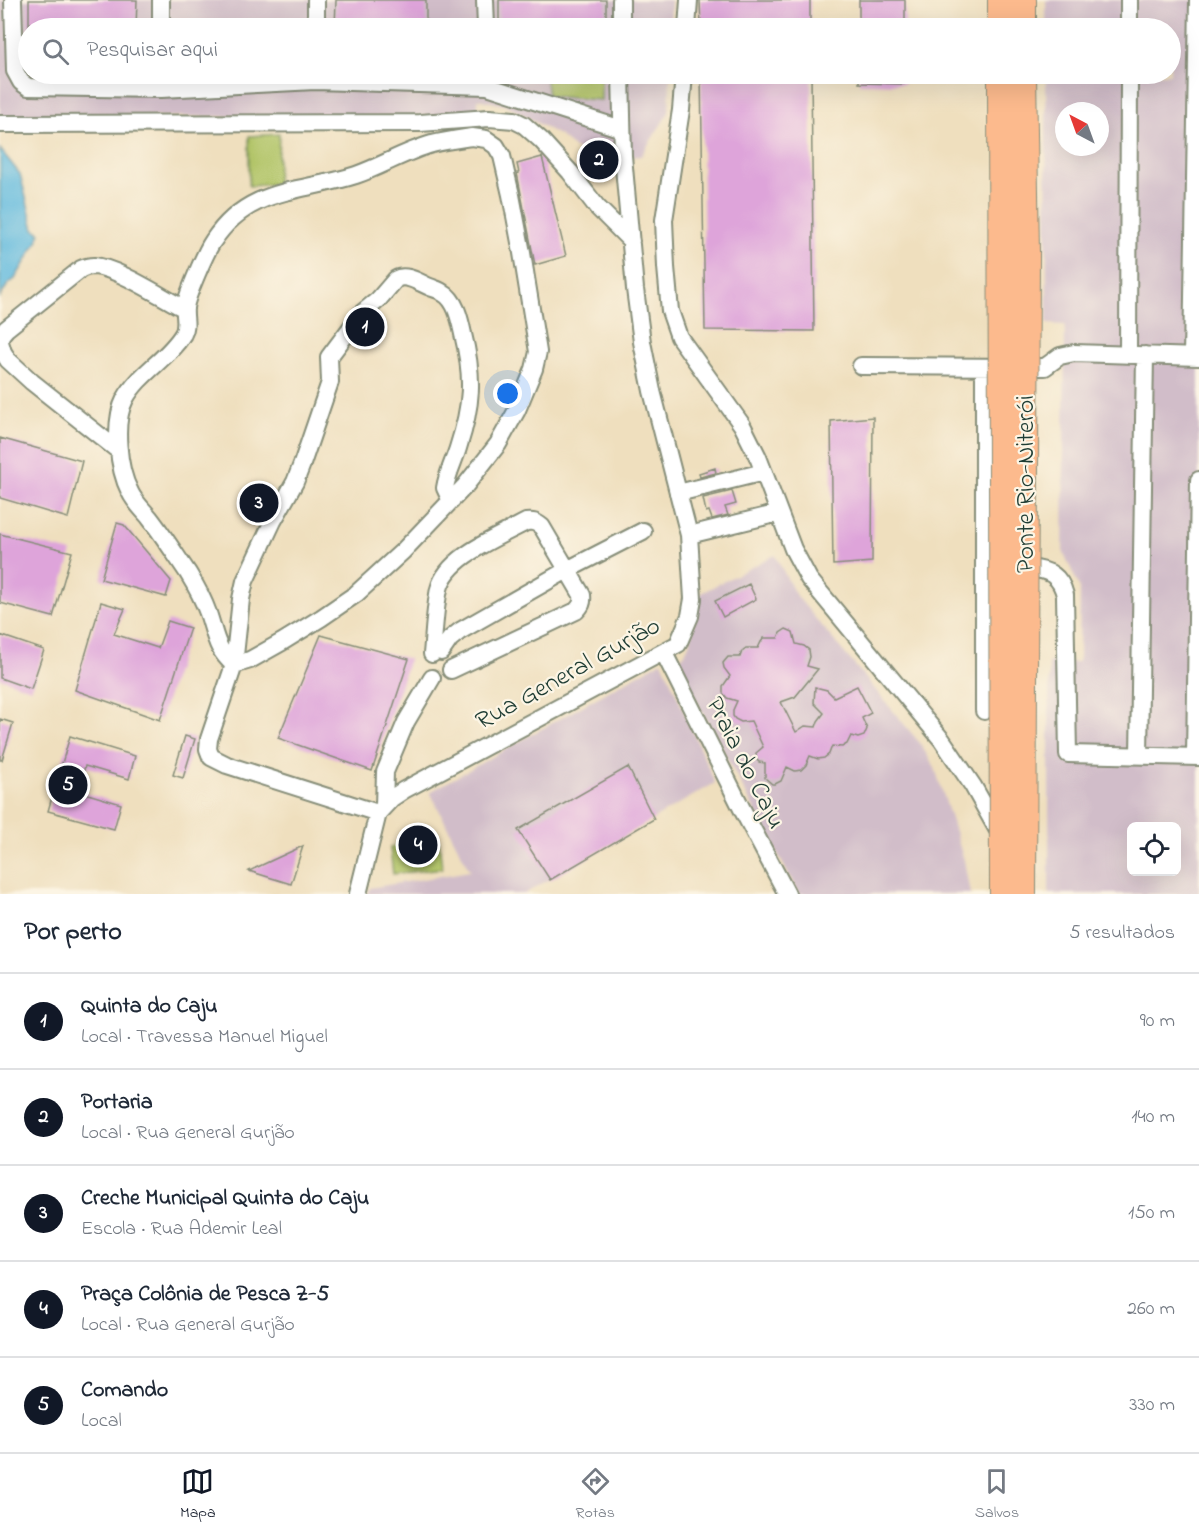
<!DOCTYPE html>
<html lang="pt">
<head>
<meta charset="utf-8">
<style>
	body { margin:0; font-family:"Indie Flower",sans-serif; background:#f2f2f3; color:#1f2937 }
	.controls { position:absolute; right:18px; bottom:18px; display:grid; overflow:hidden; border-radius:9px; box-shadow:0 6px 24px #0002 }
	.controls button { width:54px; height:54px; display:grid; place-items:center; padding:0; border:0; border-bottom:2px solid #e0e1e3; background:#fff; color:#1f2937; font:30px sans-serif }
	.compass { position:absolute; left:1055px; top:102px; width:54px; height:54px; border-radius:50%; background:#fff; box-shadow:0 6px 24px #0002; rotate:319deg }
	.you { position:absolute; left:508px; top:394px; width:21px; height:21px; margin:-15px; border:4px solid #fff; border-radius:50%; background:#1a73e8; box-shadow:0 0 0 9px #1a73e833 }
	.badge { display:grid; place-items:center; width:39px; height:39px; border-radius:50%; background:#111827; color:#fff; font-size:20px; font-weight:700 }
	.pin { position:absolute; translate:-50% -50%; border:3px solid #fff; box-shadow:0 2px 6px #0006 }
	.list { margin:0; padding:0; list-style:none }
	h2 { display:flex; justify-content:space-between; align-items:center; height:78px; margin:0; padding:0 24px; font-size:26px }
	h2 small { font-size:20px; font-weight:400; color:#747a83 }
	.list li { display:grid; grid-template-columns:39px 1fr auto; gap:18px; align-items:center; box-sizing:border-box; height:96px; padding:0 24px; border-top:2px solid #e0e1e3 }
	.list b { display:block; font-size:22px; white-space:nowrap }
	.list p { margin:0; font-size:20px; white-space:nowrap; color:#747a83 }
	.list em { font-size:20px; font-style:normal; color:#747a83 }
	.icon { flex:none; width:33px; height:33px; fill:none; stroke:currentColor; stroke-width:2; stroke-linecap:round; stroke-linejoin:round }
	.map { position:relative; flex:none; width:1199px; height:894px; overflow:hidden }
	.search { position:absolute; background:#fff; box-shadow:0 6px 24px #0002; left:18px; right:18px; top:18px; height:66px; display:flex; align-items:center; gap:15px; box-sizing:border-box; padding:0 21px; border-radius:33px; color:#747a83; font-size:22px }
	.sheet { height:558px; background:#fff }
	nav { display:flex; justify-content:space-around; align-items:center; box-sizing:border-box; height:84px; border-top:2px solid #e0e1e3; background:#fff; font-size:16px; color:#747a83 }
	nav a { display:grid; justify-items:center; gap:3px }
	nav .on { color:#111827 }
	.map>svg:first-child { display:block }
</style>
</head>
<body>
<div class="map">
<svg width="1199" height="894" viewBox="0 0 1199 894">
	<rect width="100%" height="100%" fill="#fcf5e5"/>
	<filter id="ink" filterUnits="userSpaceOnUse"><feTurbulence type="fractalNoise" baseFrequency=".0167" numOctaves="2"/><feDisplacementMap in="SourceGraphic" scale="12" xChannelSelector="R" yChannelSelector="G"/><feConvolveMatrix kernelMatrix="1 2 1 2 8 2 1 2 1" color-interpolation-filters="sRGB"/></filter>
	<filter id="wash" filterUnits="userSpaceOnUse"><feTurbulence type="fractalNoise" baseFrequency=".008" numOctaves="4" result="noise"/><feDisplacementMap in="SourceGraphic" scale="24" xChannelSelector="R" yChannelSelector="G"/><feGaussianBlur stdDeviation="1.35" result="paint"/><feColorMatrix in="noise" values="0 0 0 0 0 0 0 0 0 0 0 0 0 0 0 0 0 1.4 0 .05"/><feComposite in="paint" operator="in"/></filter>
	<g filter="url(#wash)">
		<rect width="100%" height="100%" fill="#efdfbe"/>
		<path fill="#d1bdc9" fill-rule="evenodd" d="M 0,0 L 671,0 L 670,28 L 28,28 L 28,74 L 670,74 L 669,112 L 641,156 L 611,158 L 610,176 L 595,178 L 590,160 L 560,136 L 508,106 L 478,99 L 478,116 L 0,117 Z
			M 1046,0 L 1199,0 L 1199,894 L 1049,894 L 1049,662 L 1079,662 L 1080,589 L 1063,551 L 1065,325 L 1047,324 L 1046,74 L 1170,74 L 1170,28 L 1046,28 ZM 1064,111 L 1100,111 L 1100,147 L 1064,147 ZM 1132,826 L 1176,826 L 1176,872 L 1132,872 Z
			M 775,555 L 795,594 L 919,742 L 935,768 L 964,860 L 970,894 L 799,894 L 676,662 L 685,653 L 691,639 L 699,594 Z
			M 662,661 L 715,783 L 524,894 L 368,894 L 370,888 L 470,871 L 430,792 Z"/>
		<path fill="#b2c569" stroke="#68814e" stroke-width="1.5" d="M 545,74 L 601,74 L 601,100 L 548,96 Z
			M 279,134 L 277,184 L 249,186 L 249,136 Z
			M 439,841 L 442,868 L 393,874 L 390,847 Z"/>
		<path fill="#60bade" stroke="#407c89" stroke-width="1.5" d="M 0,149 L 20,174 L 34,229 L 40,232 L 37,242 L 15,279 L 8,284 L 0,297 Z"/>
		<g id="blocks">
			<path fill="#dea4da" d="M 29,0 L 137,0 L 136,28 L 29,28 Z
				M 336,0 L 426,0 L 426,28 L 335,28 Z
				M 499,0 L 606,0 L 606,28 L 499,28 Z
				M 700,0 L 810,0 L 810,28 L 701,28 Z
				M 859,0 L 905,0 L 905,28 L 859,28 Z
				M 701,74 L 811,74 L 814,331 L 705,330 Z
				M 859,74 L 904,74 L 904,84 L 859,83 Z
				M 603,142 L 607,175 L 598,176 L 590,145 Z
				M 542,157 L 566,256 L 535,265 L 517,173 L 519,173 L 517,164 Z
				M 873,417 L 872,562 L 833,565 L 831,421 Z
				M 0,438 L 82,461 L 68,518 L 0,498 Z
				M 715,468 L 716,473 L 700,477 L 699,473 Z
				M 732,491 L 736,504 L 725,507 L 728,515 L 712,519 L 709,511 L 706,512 L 703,498 Z
				M 117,523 L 124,525 L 171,581 L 166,597 L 101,579 Z
				M 0,534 L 72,552 L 53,617 L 0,603 Z
				M 749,584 L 756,599 L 723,617 L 715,601 Z
				M 101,602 L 125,609 L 114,634 L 158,648 L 168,621 L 190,628 L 160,720 L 75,690 Z
				M 786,629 L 793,632 L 796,644 L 804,646 L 809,650 L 810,657 L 807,666 L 818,669 L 795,697 L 781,702 L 796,732 L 805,726 L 816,727 L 818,721 L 824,713 L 814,703 L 815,687 L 827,690 L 834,697 L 857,686 L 871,713 L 862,718 L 867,729 L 864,736 L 858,738 L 851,736 L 847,744 L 842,747 L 832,746 L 829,754 L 824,758 L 818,759 L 810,756 L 806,765 L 801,770 L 795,771 L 787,767 L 781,781 L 775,784 L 772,784 L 765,778 L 765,763 L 759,762 L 756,759 L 756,753 L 763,747 L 751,721 L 741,722 L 735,719 L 733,716 L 733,710 L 737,701 L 727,698 L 723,693 L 723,686 L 730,676 L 724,668 L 723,663 L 728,657 L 740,657 L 742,651 L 746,648 L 758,648 L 761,642 L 764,638 L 778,638 L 780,633 Z
				M 0,635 L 44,650 L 31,689 L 0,678 Z
				M 321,635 L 409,659 L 372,771 L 278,738 Z
				M 0,719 L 13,723 L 2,760 L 0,760 Z
				M 70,736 L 135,756 L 129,779 L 85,766 L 78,791 L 121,804 L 114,829 L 48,811 Z
				M 185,736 L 195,739 L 183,778 L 173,775 Z
				M 628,767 L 654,819 L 550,880 L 518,830 Z
				M 303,846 L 291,884 L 249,871 Z"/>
		</g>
	</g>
	<g filter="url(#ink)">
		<use href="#blocks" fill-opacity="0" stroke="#878e79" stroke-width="1.5"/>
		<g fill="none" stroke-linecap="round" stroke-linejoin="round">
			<g stroke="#878e79" stroke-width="20">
				<path id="minor" d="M 13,0 L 15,71 L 21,82 L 28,87 L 161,89 L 315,81 L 487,86 L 622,129
					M 485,0 L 486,28
					M 161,28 L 161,0
					M 316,28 L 316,0
					M 621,28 L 621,0
					M 687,28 L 689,0
					M 1129,28 L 1129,0
					M 684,74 L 681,110 L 664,220 L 666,267 L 670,311 L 679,337 L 742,425 L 758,457 L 793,549 L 809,579 L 942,740 L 973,786 L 1000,834
					M 0,124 L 420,123 L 489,118 L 514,120 L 524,125 L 541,140 L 570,172 L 597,207 L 631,241
					M 472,137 L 486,139 L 496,146 L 502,156 L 511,195 L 522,253 L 538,352 L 534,369 L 517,410 L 498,444 L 465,486 L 403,551 L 356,594 L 321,618 L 282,642 L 250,660 L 234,665 C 215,648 216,636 208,613 C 203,599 196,586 188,573 C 175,554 163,535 149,517 C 142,509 134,501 130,492 C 118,469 113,422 125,399 C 139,373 168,359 183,334 C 188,325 184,318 185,308 C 186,297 206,251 213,241 C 249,186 301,193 356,175 C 382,166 406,151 432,144 C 445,141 459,139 472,137 Z
					M 0,340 L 1,335 L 6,329 L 81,269 C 85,267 89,266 94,266 C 116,267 163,298 185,309
					M 0,342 L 3,352 L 8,360 L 32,382 L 119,451
					M 1128,355 L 1129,74
					M 1192,357 L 1198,0
					M 861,366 L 1045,367 L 1060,356 L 1074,353 L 1199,357
					M 678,493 L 764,472
					M 689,535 L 779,513
					M 984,569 C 1002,569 1039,564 1053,575 C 1060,580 1063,587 1065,595 L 1068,754 L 1199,757
					M 441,652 L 450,639 L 460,631 L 567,570 L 643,531
					M 664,653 L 743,811 L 787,894
					M 432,654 C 434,634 435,608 439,589 C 447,556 499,537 526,522 C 533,521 536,522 542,527 L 582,595 C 583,603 581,606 576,611 L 451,670
					M 984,711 L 984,367
					M 1139,756 L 1145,355
					M 1195,757 L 1199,480
					M 384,806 L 385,772 L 406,722 L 432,678
					M 378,813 L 227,765 L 211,757 L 208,749 L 209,739 L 234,665 L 241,599 L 245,581 L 273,521 L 295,482 L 302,464 L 330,382 L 329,357 L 362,313 L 378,300 L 396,279 C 406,273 420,283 430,287 C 435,289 440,290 443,293 C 456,300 460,320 463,334 C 474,378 472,405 458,448 C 454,461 447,474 445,488 L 451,501
					M 358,894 L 378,813 L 392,798 L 404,790 L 678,644 L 690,616 L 693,599 L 689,535 L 652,391 L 642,342 L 635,289 L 623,156 L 621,74"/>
			</g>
			<g stroke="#878e79" stroke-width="28">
				<path id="highway" d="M 1001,0 L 1001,28
					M 1023,0 L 1023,28"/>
			</g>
			<use href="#minor" stroke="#fff" stroke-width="16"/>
			<use href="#highway" stroke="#fcba8d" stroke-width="26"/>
			<g stroke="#878e79" stroke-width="28" stroke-linecap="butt">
				<path id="highway-bridge" d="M 1001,74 L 1003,894
					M 1023,894 L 1026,252 L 1023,74"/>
			</g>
			<use href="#highway-bridge" stroke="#fcba8d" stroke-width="26"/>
		</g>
	</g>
	<g text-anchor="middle" stroke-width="4.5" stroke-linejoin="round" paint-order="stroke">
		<g font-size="26" fill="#1f3d34" stroke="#fcf5e5">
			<text transform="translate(1024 484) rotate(-90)" y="9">Ponte Rio-Niterói</text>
			<text transform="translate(567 672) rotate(-29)" y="9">Rua General Gurjão</text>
			<text transform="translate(747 762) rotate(63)" y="9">Praia do Caju</text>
		</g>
	</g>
</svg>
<div class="controls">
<button><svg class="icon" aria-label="locate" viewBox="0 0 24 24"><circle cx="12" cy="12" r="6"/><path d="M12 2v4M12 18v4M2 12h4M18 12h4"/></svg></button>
</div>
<svg class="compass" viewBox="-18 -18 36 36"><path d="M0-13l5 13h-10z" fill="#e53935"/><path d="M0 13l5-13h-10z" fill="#747a83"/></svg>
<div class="you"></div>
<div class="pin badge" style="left:365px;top:327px">1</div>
<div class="pin badge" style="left:599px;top:160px">2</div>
<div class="pin badge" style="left:259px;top:503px">3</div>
<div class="pin badge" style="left:418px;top:845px">4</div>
<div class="pin badge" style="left:68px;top:785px">5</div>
<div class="search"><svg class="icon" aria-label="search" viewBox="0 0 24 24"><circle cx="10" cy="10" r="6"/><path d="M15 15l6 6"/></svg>Pesquisar aqui</div>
</div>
<section class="sheet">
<h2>Por perto<small>5 resultados</small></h2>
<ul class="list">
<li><span class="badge">1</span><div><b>Quinta do Caju</b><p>Local · Travessa Manuel Miguel</p></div><em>90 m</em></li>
<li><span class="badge">2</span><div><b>Portaria</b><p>Local · Rua General Gurjão</p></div><em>140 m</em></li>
<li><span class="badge">3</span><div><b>Creche Municipal Quinta do Caju</b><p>Escola · Rua Ademir Leal</p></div><em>150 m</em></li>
<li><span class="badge">4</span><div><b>Praça Colônia de Pesca Z-5</b><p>Local · Rua General Gurjão</p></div><em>260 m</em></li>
<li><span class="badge">5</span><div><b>Comando</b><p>Local</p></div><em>330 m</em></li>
</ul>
</section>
<nav>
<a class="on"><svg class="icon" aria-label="map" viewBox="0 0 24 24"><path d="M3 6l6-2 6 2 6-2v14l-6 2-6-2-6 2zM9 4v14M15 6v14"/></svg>Mapa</a>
<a><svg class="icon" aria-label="directions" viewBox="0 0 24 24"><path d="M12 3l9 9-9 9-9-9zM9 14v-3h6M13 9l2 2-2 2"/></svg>Rotas</a>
<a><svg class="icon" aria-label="saved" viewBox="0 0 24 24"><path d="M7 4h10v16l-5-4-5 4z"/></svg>Salvos</a>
</nav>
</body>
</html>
